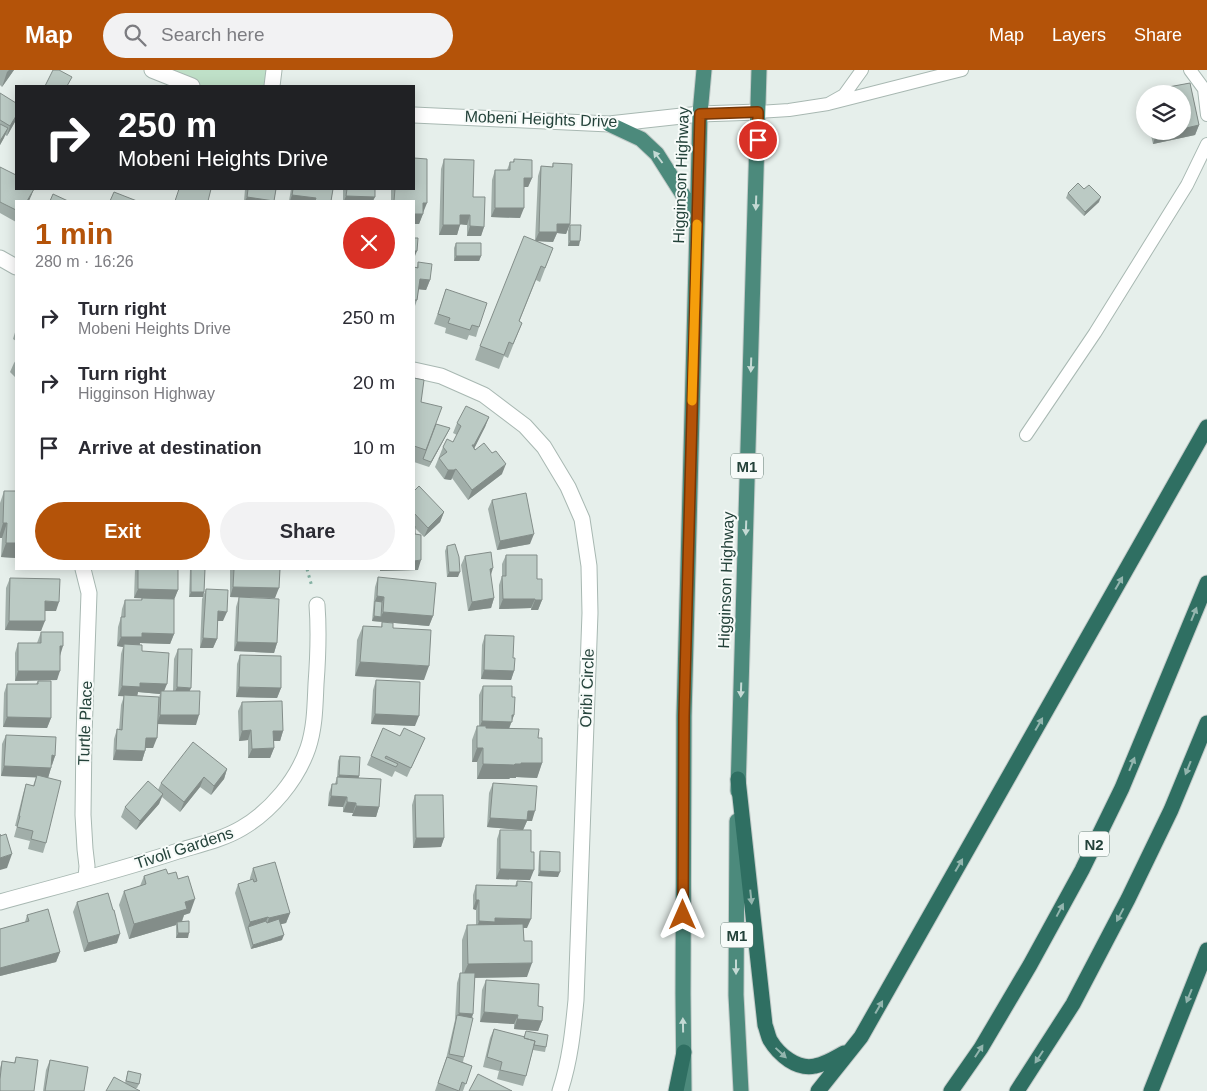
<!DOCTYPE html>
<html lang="en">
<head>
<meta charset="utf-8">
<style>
  :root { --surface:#fff; --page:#f2f2f3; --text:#2b2b33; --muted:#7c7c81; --accent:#b45309 }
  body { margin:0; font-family:Arial,sans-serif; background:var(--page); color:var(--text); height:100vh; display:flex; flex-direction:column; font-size:19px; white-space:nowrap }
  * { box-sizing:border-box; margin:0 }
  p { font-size:16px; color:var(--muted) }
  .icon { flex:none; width:28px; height:28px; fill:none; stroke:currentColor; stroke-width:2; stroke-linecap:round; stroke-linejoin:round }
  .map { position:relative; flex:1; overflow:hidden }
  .drawer { position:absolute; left:15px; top:130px; width:400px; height:370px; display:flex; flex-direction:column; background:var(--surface); border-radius:0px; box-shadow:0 2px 12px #0003 }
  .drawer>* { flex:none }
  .guide { position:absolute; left:15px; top:15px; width:400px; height:105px; border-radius:0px; box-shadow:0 2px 12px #0003; background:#202124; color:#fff; overflow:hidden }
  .tools { position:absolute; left:1136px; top:15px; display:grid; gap:10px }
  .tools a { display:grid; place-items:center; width:55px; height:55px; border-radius:50%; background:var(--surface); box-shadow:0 2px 12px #0003; font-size:25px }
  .pin { position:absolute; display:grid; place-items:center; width:42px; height:42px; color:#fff; margin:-21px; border:2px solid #fff; border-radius:50%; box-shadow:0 1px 5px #0007 }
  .me { position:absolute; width:55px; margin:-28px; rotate:0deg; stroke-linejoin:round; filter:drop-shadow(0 0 4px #0008) }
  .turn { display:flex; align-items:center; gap:18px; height:105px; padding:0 20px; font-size:22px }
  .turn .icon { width:65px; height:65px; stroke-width:2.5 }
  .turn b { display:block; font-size:35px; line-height:42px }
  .round { display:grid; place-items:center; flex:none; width:52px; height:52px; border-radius:26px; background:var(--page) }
  .overview { display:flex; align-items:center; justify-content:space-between; height:85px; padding:0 20px }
  h1 { font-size:30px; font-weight:700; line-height:38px; color:var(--accent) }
  .button { display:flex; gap:10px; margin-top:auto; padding:10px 20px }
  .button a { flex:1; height:58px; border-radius:30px; background:var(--accent); color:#fff; font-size:20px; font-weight:700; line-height:58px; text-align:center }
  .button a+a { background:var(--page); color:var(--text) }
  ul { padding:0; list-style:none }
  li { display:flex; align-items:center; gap:15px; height:65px; padding:0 20px }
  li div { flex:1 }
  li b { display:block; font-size:19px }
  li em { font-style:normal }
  header { display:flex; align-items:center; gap:30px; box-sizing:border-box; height:70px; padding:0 25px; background:var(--accent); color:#fff }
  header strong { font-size:24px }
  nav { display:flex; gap:28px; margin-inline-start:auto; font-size:18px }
  .search { width:350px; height:45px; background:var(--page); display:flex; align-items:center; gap:12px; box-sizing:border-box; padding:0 18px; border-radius:28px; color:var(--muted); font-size:19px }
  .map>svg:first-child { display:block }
  .green { fill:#bfe0c8 }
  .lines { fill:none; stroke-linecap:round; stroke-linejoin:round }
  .service-casing { stroke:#a8b8b2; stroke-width:14 }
  .minor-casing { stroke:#a8b8b2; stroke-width:17 }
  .trunk-casing { stroke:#c2cac8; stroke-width:17 }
  .motorway-casing { stroke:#c2cac8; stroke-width:17 }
  .path { stroke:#86b3a5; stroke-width:3; stroke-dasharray:2.5 4; stroke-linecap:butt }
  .service { stroke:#fff; stroke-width:12 }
  .minor { stroke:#fff; stroke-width:15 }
  .trunk { stroke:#4c8a7c; stroke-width:15 }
  .motorway { stroke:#2f6f62; stroke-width:15 }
  .wall { fill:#a1aea9; fill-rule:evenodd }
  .shaded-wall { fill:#838d89 }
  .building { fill:#bbcac4; stroke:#838d89 }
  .oneway { fill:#c4d9d4 }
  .oneway2 { fill:#93b5ae }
  .route-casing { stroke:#753606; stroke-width:12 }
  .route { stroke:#b45309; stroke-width:9 }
  .slow { stroke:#f59e0b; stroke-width:9 }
  .labels { text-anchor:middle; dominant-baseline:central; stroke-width:4; stroke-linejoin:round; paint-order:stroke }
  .shield { fill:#f7fbf9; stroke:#637a73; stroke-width:1 }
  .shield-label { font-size:15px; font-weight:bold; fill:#24423a }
  .street-label { font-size:16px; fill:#24423a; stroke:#f7fbf9 }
</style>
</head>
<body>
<header>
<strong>Map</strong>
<div class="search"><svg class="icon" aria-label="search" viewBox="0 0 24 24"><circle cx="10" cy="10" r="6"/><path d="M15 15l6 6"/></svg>Search here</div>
<nav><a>Map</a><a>Layers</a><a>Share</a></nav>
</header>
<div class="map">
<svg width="1207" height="1021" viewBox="0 0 1207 1021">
  <rect width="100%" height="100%" fill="#e6efeb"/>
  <!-- green -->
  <path class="green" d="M154,0H274L272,16H193Z"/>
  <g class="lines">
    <!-- service casing -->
    <g class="service-casing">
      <path id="service" d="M1190,0L1204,19L1207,45
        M828,34L962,0
        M758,42L789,40L828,34L844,25L862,0
        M1026,365L1095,263L1187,115L1207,74"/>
    </g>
    <!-- minor casing -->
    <g class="minor-casing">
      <path id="minor" d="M152,0L192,16
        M272,16L274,0
        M414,45L609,54L700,44L758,42
        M0,188L16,197
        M414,300L441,306L484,325L525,356L544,377L568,417L582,449L589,496L590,543L576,930C573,961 570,991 560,1021
        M83,499L89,523L84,666L83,745L85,779L87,796L86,808
        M0,832C58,816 117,801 175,782C197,775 222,770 242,758C271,741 297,710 308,678C315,657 315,635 316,614C318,587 319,561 317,535"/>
    </g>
    <!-- trunk casing -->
    <g class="trunk-casing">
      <path id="trunk" d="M609,54L641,69L657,84L683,125L695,154
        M738,721L759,0
        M737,751L736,925L741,1021
        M684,1021L683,924L684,646L700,44L704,0"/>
    </g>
    <!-- motorway casing -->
    <g class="motorway-casing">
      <path id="motorway" d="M738,709L765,955C767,960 768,966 770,970C779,985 797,1000 815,996C826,994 835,988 844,983
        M676,1021L684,982
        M818,1021L861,967L1207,357
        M951,1021L981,978L1030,895L1082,800L1122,718L1207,513
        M1017,1021L1073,934L1128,829L1171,740L1207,653
        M1151,1021L1207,880"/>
    </g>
    <!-- path -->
    <path class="path" d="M307,499L312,517"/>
    <!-- service -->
    <use href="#service" class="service"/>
    <!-- minor -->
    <use href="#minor" class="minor"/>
    <!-- trunk -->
    <use href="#trunk" class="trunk"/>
    <!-- motorway -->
    <use href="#motorway" class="motorway"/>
  </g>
  <!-- wall -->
  <path class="wall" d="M0,0H14L2,17L0,15Z
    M1190,13L1199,55L1195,65L1153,74L1150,61H1182V24H1147V21Z
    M0,23L16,50L7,66L5,65L0,75Z
    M444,89L473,127L484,157L481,166H467V155L460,154L457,165H439L441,99Z
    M514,89L532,108L528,117H524L520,148L491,147L492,110L495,100H507L510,92H513Z
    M553,93L570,154L566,164L557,163L553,172L537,171L553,178L540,212L536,210L519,252L522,253L508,288L504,286L499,299L475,290L480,276L535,171L538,106L541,96L552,97Z
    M0,97L32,125L16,131V152L0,143Z
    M242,119H276L274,131H244L245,119Z
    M291,119H333L331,131H289Z
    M343,119H375L373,131H343Z
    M391,119H414L423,143L419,154L414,131H391Z
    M1084,119L1099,132L1084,146L1066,128L1068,123Z
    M570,155L579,176H568V160Z
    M456,173L481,186L479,191H454V178Z
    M418,192L430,210L426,220L418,219L417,230L414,239V197H417Z
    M446,219L479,257L476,267L469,265L467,270L445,263L446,258L434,254Z
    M16,259V271L13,269Z
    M16,290V308L10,302L14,293Z
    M414,308L421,332L426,380L450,358L448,362L429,397L414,392Z
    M489,347L485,357L474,378L502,404L468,430L452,408L451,410L444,409L435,397L443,377L453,372L457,365L453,363L457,353Z
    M4,421H16V488L1,487L2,468H0V433Z
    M414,421L444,442L440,452L424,467L415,458L418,500L380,501V499H414Z
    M492,430L530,474L497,480L488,439Z
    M447,476L458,507H447L445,481Z
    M506,485L537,509L542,530L538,540H531V538L499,539V515L502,506V494Z
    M465,486L494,528L491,538L468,541L461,495Z
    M135,499H178V520L174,529V564L170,574L140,573V575L142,581L164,621H173L174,589L178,579L189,621L196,655L157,654L153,678H146L142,691L113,690L114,669L117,659L119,660L121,635L124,626H118L121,584L123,577L117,576L118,557L121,547L122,539L125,530H141L142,528H134ZM138,622L160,624L159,627L137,626Z
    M190,499H205L204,522L203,527H189Z
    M230,499H280L275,528L230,527Z
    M378,507L433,546L429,556L372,551L375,517Z
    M10,508L56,541H45L41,561L5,560L6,518Z
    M206,519L223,551H217V569L213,578H200L202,529Z
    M239,527L277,573L274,583L234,581L236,537Z
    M382,552L393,558L424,610L355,606L357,570L363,556L381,557Z
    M41,562L60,585L57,610L15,611V583L18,573H37Z
    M485,565L514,601L511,610L481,609L482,575Z
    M240,585L281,618L277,628L236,627L237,594Z
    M376,610L415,656L371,654L373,620Z
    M38,611L51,648L47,658L3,657L4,623L7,614H36Z
    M483,616L512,627L514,645L509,659L538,668L542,693L537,708L516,707V708H510L509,709H477V692H472V670L477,656H479V625Z
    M242,632L283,661L280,671H274V678L270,688H248V670L239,671L238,641Z
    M6,665L55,686L52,695H51V698L48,708L46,773L43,783L28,779L30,771L14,767L17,756H15L23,724L26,714L33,716L36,707L1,706L2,674Z
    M400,666L425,668L421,677L407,707L395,701L392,707L367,695L371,686Z
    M340,686L359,706V708L379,737L376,747L352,746L353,743L343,742V737L328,736L329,723L332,714H335L337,707L338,691Z
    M227,699L224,709L211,725L200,717L180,742L162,727L159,734L136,760L121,747L125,737L158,720L161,713Z
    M493,713L532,751H527L523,760L487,757L489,723Z
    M415,725L444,768L441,777L413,778L412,735Z
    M500,760L531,782L530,810L496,809L497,769Z
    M540,781L558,807L538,806L539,786Z
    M253,798L290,843L286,853L280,854L282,870L251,879L235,823L238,814L250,810V808Z
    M168,804L190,843L184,845L182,852L188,868H176V855L129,869L119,835L124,821L140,816L144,806Z
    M517,811L527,858H523L524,871L527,907L475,908L472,948L464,987L463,992L472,996L463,1021H435L446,989L455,950L457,913L460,903H462V870L467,855H476V840L473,839V825L476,815L515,816Z
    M77,832L117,873L84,882L73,842Z
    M27,845L60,882L56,892L0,906V859L25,852Z
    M486,910L538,936L542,951L538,961L514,959V954L480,952L482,920Z
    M494,959L524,967L526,961L546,977L545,982L533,980L526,1006L523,1016L497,1009L499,1001L483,997L490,968Z
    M16,987L34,1021H0V998L2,991L14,993Z
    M50,990L84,1021H43L46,1000Z
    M128,1001L139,1014L137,1018H134L125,1013Z"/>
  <!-- shaded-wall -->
  <path class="shaded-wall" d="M9,0H14L2,17L7,2Z
    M16,46V50L7,66L10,56Z
    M1199,55L1195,65L1153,74L1156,64L1171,61H1182V59Z
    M8,58L4,68L0,75V71Z
    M524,108H532L528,117H520Z
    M34,119L29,131H27Z
    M292,125L316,128L314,131H290Z
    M346,126L375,127L373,131H344Z
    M247,127L274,131H245Z
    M1101,127L1099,132L1084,146L1085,142Z
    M423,133H427L423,143Z
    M495,138H524L520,148L491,147Z
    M414,144H423L419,154H414Z
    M460,145H470L467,155L457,154Z
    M557,154H570L566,164L557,163L553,172L535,171L539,162Z
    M443,155H460L457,165H439Z
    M470,156L484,157L481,166H467Z
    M570,171H580L579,176H568Z
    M414,181H417L415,186H414Z
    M456,186H481L479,191H454Z
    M420,209L430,210L426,220L416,219Z
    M489,347L485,357L471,385L472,375Z
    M450,358L448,362L429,397L431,392Z
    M506,394L502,404L468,430L472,420Z
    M456,399L452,408L451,410L444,409L448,400Z
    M444,442L440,452L424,467L428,458Z
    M3,453H7L2,468H0V463Z
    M534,464L530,474L497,480L500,471Z
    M6,473H16V488L1,487Z
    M421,490L418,500L380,501V499H414V491Z
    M493,498L490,508V499Z
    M449,502H460L458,507H447Z
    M233,517L279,518L275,528L230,527Z
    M138,519L178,520L174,530L134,528Z
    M191,522H204L203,527H189Z
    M377,526L384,527L381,536L375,531Z
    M494,528L491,538L468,541L472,532Z
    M503,529H535L531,538L499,539Z
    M535,530H542L538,540H531Z
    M45,531L59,532L56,541H42Z
    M218,541L227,542L223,551H214Z
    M383,542L433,546L429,556L372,551L374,546L381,547Z
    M9,551H45L41,561L5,560Z
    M142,563L174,564L170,574L140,573L139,577L124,574L123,577L117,576L121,567Z
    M203,568L217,569L213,578H200Z
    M237,572L277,573L274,583L234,581Z
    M60,576H63L60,586Z
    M360,592L429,596L424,610L355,606Z
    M484,600L514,601L511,610L481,609Z
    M18,601H60L57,610L15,611Z
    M140,613L167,614L163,624L161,621L160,624L138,622L137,627L118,626L122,616Z
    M177,617L191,618L187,627H173Z
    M239,617L281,618L277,628L236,627Z
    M375,644L419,646L415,656L371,654Z
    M160,645H199L196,655L157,654Z
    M512,645H514L508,661H478L482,651Z
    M7,647L51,648L47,658L3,657Z
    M251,660L248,670L239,671L242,661Z
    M273,661H283L280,671H270Z
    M146,668H157L153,678H142Z
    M274,678L270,688H248L252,679Z
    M477,678H483L477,692H472Z
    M116,680L145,681L142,691L113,690Z
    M52,685L55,686L52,695H48Z
    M521,693H542L537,708L516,707V708H510L509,709H477L483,694H515Z
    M4,696L51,698L48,708L1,706Z
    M227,699L224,709L211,725L214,716Z
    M339,705L359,706L357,711L337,710Z
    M204,707L200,717L180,742L184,732Z
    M163,724L159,734L136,760L140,751Z
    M331,726L347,727L343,737L328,736Z
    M347,732L356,733L353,743L343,742Z
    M356,736L379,737L376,747L352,746Z
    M528,741H535L532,751H527L523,760L487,757L490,748Z
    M416,768H444L441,777L413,778Z
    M12,784L7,798L0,800V788Z
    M500,799L534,800L530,810L496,809Z
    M540,801L560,802L558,807L538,806Z
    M195,829L190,843L184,845L181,853L177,852L176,855L129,869L134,854L185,832Z
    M476,830H479L476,840L473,839Z
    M290,843L286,853L266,858L269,848Z
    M268,847L264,856L248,857L250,852Z
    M495,848L531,849L527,858H493L476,861L479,851Z
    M178,863H189L188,868H176Z
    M120,864L117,873L84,882L88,873Z
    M284,865L282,870L251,879L253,875Z
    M60,882L56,892L0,906V898Z
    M532,893L527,907L462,908L468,894Z
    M484,942L518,945L514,954L480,952Z
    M459,943L473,944L470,954L456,950Z
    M517,949L542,951L538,961L514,959Z"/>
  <!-- building -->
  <path class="building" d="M53,0H59L72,7L67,16H45Z
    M1190,13L1199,55L1182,59V24H1148L1147,21Z
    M0,23L16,33V46L10,56L0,50Z
    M0,54L8,58L0,71Z
    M1156,61H1171L1156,64Z
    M414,88L427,89V133H423V144H414V131H394L395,119H414Z
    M444,89L474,90L473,127H485L484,157L470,156V145H460V155H443Z
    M514,89L532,90V108H524V138H495V100H510V92H514Z
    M553,93L572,94L570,154H557V162H539L541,96L553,97Z
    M0,97L16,105V119H34L27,131H16V140L0,132Z
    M1078,113L1084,119L1089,115L1101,127L1085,142L1068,123Z
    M179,119H211L208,131H175Z
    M248,119H276L274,131L247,127Z
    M293,119H333L331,131H315L316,128L292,125Z
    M347,119H375V127L346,126Z
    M114,122L137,131H110Z
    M53,124L68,131H50Z
    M570,155H581L580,171H570Z
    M524,166L553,178L545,198L541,196L519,251L522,253L513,274L509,272L504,285L480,276Z
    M414,168H418L417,181H414Z
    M456,173H481V186H456Z
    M418,192L432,194L430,210L420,209L417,230H414V197L418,198Z
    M446,219L487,233L479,257L472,255L470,260L448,253L450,248L438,244Z
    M414,308L424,310L421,332L442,337L426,380L414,376Z
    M466,336L489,347L474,375H472L475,380L484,373L492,383L496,381L506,394L472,420L456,399L454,400H448L439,388L447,382L443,377L447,369L453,372L461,356L457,353Z
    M436,354L450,358L431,392L423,389Z
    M419,416L444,442L428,458L414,443V421Z
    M4,421H16V473H6L7,453H3Z
    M526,423L534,464L500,471L492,430Z
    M414,456H415V464L421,465V490L414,491Z
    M455,474L459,487L460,502H449L447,476Z
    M491,482L493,498L490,499L494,528L472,532L465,486Z
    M506,485H537V509H542V530H535V529H503L502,506H506Z
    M138,499H178V520L138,519Z
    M191,499H205L204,522H191Z
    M234,499H280L279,518L233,517Z
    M378,507L436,513L433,546L383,542L384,527L377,526Z
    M10,508L60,509L59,532L45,531V551H9Z
    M206,519L228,520L227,542L218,541L217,569L203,568Z
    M239,527L279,529L277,573L237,572Z
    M142,528L174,529V564L142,563V567H121V547H125V530H142Z
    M375,531L382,532L381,547L374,546Z
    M382,552L393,553V558L431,560L429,596L360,592L363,556L382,557Z
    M41,562H63V576H60V601H18V573H41Z
    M485,565L514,566L513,588H515L514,601L484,600Z
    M124,574L142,575V581L169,583L167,614L140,613V617L122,616Z
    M178,579H192L191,618L177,617Z
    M240,585L281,586V618L239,617Z
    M376,610L420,612L419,646L375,644Z
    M38,611H51V648L7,647V614H38Z
    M483,616H512V627H515L514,645H512V652L482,651Z
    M161,621H200L199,645H160Z
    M124,625L159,627L157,668H146L145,681L116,680L117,659L122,660Z
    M282,631L283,661H273L274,678L252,679L251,660L242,661V632Z
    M477,656H486V658L539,659L538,668H542V693H521V694H515L514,695L483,694V678H477Z
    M383,658L400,666L404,658L425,668L411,698L386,686L385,688L398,694L396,697L371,686Z
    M6,665L56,667L55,686L52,685L51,698L4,696Z
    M193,672L227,699L214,716L204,707L184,732L161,713Z
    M340,686L360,687L359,706L339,705Z
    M37,705L61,711L46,773L31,769L33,761L17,757L20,746H19L26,714L34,716Z
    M337,707L381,709L379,737L356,736V733L347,732V727L331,726L332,714H337Z
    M148,711L163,724L140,751L125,737Z
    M493,713L537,716L535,741H528L527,750L490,748Z
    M415,725H443L444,768H416Z
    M500,760H531V782H534V800L500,799Z
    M0,764V766L6,764L12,784L0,788Z
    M540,781L560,782V802L540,801Z
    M275,792L290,843L269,848L268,847L250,852L238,814L253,809L254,812L257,811L253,798Z
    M166,799L168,804L176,802L178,809L188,806L195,829L185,832L187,839L134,854L124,821L146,814L144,806Z
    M517,811L532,812L531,849L495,848V852L479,851V830H476V815L517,816Z
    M108,823L113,840H114L120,864L88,873L77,832Z
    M48,839L60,882L0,898V859L29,851L27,845Z
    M279,849L284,865L253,875L248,857L266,851L267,853Z
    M189,851V863H178L177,852Z
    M523,854L524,871H532V893L468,894L467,855Z
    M460,903H475L473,944L459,943Z
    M486,910L539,914L538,936L543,937L542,951L517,949L518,945L484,942Z
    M457,945L473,948L464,987L449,984Z
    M494,959L525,967L524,968L535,971L526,1006L500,1000L502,992L487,987Z
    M526,961L548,965L546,977L534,975L535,971L524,968Z
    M16,987L38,990L34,1021H0V1009L2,991L15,993Z
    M447,987L472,996L466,1014L462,1012L459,1021L438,1013Z
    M50,990L88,997L84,1021H45Z
    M128,1001L141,1004L139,1014L126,1011Z
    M478,1004L512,1021H469Z
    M114,1007L140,1021H106Z"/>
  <!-- one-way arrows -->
  <defs><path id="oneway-solid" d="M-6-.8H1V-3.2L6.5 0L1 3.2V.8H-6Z" transform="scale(1.25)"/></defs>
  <g class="oneway">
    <use href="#oneway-solid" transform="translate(658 87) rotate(-127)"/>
    <use href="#oneway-solid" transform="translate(756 133) rotate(92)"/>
    <use href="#oneway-solid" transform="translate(751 295) rotate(92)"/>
    <use href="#oneway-solid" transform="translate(746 458) rotate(92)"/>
    <use href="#oneway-solid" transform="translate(741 620) rotate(92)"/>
    <use href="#oneway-solid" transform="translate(736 897) rotate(90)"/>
    <use href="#oneway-solid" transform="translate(683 955) rotate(-91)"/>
  </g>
  <g class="oneway2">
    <use href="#oneway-solid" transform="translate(1119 513) rotate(-60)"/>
    <use href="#oneway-solid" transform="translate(1194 544) rotate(-68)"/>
    <use href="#oneway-solid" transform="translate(1039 654) rotate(-60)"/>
    <use href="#oneway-solid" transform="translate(1132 694) rotate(-68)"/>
    <use href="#oneway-solid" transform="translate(1188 698) rotate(112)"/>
    <use href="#oneway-solid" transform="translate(959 795) rotate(-60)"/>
    <use href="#oneway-solid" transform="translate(751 827) rotate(84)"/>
    <use href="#oneway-solid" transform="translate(1060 840) rotate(-62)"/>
    <use href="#oneway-solid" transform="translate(1120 845) rotate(118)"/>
    <use href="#oneway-solid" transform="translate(1189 926) rotate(112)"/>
    <use href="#oneway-solid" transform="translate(879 937) rotate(-60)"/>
    <use href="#oneway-solid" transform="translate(979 981) rotate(-57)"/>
    <use href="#oneway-solid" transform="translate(781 983) rotate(43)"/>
    <use href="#oneway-solid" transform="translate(1039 987) rotate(123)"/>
  </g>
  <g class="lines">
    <!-- route casing -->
    <g class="route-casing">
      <path id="route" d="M683,845L684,646L700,44L758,42V70"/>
    </g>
    <!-- route -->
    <use href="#route" class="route"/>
    <!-- slow -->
    <path class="slow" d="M692,331L697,154"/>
  </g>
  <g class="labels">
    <!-- shield labels -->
    <g class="shield">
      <rect x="731" y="383.5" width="32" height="25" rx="4"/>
      <rect x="1079" y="761.5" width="30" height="25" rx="4"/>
      <rect x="721" y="852.5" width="32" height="25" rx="4"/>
    </g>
    <g class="shield-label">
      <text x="747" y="396">M1</text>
      <text x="1094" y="774">N2</text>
      <text x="737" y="865">M1</text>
    </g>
    <!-- street labels -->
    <g class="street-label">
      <text transform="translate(541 49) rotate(2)">Mobeni Heights Drive</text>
      <text transform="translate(681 105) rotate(-88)">Higginson Highway</text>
      <text transform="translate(726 510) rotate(-88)">Higginson Highway</text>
      <text transform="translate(587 618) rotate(-88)">Oribi Circle</text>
      <text transform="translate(85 653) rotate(-88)">Turtle Place</text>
      <text transform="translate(184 778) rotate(-18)">Tivoli Gardens</text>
    </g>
  </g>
</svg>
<div class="tools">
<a><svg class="icon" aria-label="layers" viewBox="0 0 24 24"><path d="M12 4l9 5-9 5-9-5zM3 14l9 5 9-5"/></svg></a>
</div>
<div class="pin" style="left:758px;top:70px;background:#d93025"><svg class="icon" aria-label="arrive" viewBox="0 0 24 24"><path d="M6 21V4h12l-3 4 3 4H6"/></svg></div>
<svg class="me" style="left:683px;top:845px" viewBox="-20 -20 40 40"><path d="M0-17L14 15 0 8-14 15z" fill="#b45309" stroke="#fff" stroke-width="4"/></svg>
<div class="guide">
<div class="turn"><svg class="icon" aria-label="right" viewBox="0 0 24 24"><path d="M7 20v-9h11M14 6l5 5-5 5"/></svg><div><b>250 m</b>Mobeni Heights Drive</div></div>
</div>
<section class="drawer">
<div class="overview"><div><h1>1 min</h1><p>280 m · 16:26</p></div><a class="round" style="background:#d93025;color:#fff"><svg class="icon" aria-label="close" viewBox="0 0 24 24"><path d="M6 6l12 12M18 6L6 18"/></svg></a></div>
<ul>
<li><svg class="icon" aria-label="right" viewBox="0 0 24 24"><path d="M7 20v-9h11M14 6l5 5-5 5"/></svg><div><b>Turn right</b><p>Mobeni Heights Drive</p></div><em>250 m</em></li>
<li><svg class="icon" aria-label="right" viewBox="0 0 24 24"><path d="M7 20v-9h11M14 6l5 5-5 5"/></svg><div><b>Turn right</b><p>Higginson Highway</p></div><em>20 m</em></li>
<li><svg class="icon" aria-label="arrive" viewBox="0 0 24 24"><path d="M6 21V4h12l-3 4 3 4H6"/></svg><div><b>Arrive at destination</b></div><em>10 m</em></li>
</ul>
<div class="button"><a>Exit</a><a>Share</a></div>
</section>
</div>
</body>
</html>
